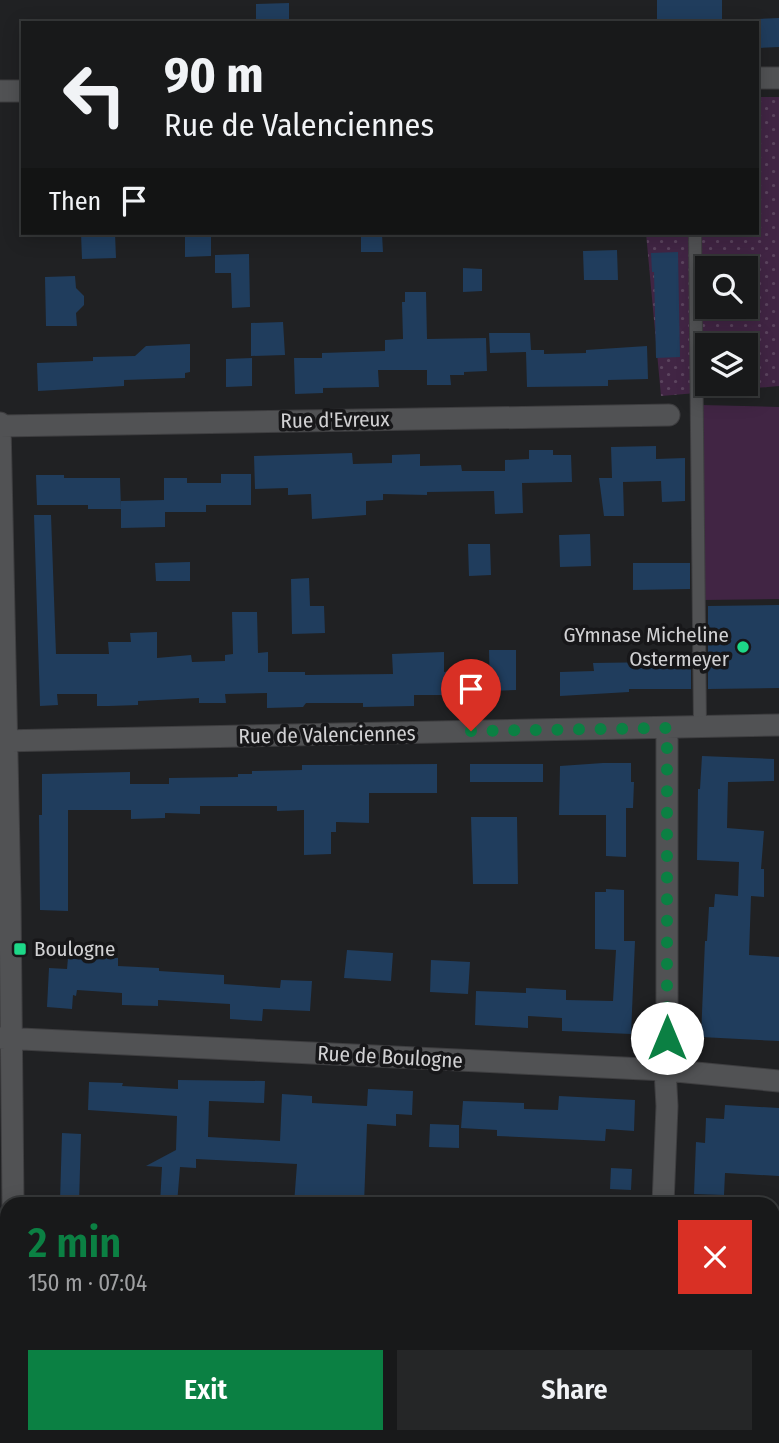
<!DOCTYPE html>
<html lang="en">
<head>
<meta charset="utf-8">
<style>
  :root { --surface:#18191a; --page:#252627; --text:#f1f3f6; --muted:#9fa0a2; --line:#363839; --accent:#0b8043 }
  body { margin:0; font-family:"Fira Sans Condensed",sans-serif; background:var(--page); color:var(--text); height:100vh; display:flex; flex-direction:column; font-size:26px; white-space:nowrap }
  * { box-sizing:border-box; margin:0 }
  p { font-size:23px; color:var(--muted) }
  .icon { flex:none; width:38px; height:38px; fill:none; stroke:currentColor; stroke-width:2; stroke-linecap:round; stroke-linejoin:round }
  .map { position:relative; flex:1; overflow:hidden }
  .drawer { position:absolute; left:0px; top:1197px; width:780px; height:247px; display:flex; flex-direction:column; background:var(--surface); border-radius:21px 21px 0 0; box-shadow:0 4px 18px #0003,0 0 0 2px var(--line) }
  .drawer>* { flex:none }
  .top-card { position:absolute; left:21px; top:21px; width:738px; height:214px; border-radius:0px; box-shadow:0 4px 18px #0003,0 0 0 2px var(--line); background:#18191a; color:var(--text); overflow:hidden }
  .fabs { position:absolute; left:695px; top:256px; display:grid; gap:14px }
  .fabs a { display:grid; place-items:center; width:63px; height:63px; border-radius:0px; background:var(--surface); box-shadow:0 4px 18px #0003,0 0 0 2px var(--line); font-size:35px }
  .pin { position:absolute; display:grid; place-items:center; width:60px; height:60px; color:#fff; margin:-72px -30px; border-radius:50% 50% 50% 0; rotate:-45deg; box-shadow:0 0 7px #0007 }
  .pin .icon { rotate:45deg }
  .me { position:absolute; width:77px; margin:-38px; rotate:0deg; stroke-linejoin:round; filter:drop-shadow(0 0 5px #0008) }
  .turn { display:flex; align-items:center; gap:24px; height:147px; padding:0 28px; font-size:32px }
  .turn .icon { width:91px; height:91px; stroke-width:2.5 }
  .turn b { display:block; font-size:49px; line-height:60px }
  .then { display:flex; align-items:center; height:66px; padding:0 28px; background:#0003; gap:14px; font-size:26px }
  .round { display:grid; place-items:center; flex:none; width:74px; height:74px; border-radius:0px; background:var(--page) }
  .overview { display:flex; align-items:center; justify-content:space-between; height:119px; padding:0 28px }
  h1 { font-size:42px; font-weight:600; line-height:52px; color:var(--accent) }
  .cta { display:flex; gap:14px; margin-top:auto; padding:14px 28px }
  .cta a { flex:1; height:80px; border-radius:0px; background:var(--accent); color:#fff; font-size:28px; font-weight:600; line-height:80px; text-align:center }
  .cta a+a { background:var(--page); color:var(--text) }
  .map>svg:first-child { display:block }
  .grass { fill:#412544 }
  .park { fill:url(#park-dots); fill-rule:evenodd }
  .building { fill:#203d5d }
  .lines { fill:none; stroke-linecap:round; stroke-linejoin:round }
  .lane-casing { stroke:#3e3e40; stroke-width:14 }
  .street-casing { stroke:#3e3e40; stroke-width:23 }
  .secondary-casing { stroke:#3e3e40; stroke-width:23 }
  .path { stroke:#646567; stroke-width:4.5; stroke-dasharray:5 5; stroke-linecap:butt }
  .lane { stroke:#515254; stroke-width:12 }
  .street { stroke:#515254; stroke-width:21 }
  .secondary { stroke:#515254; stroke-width:21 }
  .route { stroke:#0b8043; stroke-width:12; stroke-dasharray:0 21.6 }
  .poi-dot { fill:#1dd888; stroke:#171719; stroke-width:2.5 }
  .labels { text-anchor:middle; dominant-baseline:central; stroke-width:7; stroke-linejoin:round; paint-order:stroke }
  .street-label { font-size:21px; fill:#d1d1d3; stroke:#171719 }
  .poi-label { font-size:21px; fill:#d1d1d3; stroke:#171719; text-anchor:end }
</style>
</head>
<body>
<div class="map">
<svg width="779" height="1443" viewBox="0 0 779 1443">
  <defs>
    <pattern id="park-dots" width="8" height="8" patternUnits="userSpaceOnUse" patternTransform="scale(1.75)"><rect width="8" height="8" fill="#412544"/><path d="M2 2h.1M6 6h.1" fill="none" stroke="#5b445e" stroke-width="1.8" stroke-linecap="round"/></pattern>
  </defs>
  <rect width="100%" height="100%" fill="#202123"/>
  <!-- grass -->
  <path class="grass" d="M702,405L779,407V599L703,600Z"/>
  <!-- park -->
  <path class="park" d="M758,97H779V386L661,396L646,233H758ZM707,268H746V306H707ZM707,345H746V383H707Z"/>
  <!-- building -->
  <path class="building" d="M657,0H722V22L657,23Z
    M289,3V23H256V4Z
    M779,18V47L758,48V19Z
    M81,233H115L116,258L82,259Z
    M185,233H211V256L185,257Z
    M361,234H382L383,252H361Z
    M617,250L618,280H584L583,251Z
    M678,252L680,357L656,358L654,272H652L651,253Z
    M249,254L250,307L232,308L231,273H215V255Z
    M463,268L482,269V291L463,292Z
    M75,276L76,288L84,296V305L76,313L77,326H46L45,277Z
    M405,292H426L427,339L486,338L487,371L464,372V375H450L451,385H427V370H378L379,387L323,388V393L295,394L294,358H322V353L385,351V340L403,339L402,302H405Z
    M283,322L285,355L251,356V323Z
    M489,333H530L531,350H544V354L586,353V350L647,346L648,379L608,380V386L527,387L526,352L490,353Z
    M190,344V372L185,373V378L124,380V386L38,391L37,363L93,361V357L135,356L146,346Z
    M252,358V386L226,387V359Z
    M656,446V459L685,458V501L662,502L661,481L623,482L624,516H604L599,478H612L611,447Z
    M529,450H553V455H571L572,482L522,483L523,513L495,514L494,491L427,492V495L383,494V500L366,501V515L312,519L311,494L288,495V488L255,489L254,456L352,453L353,464L392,463V455L420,454V466L461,465L462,471H505V460L529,459Z
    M221,474H251V505H206V512H165V527L121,528V501L164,500V478H187V483H221Z
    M36,475H64V478H120L121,509H88V505H37Z
    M34,515H51L56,654H109L108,642H131L130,633L157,632V658L191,655L192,662L225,661V655L233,654L232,612H257L258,653L268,652V672H305V675L393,674L392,654L444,652V672L453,671V695H414V706L363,707V703H306L303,707L267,708V693L225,694L226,703H199V698L138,701V705L109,706H97V694H57L58,705L40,706Z
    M590,534L591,566L560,567L559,535Z
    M468,544H490L491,575L469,576Z
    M190,562V581H156L155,563Z
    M633,563H690V589L633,590Z
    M309,578L310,606H324L325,633L292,634L291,579Z
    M779,605V688L708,689V606Z
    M489,650H516V690L490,691Z
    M661,657H691V689H629V692L560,696V672L594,671L593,663L661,662Z
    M702,756L774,759V781L728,782L727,828L764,831L761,869H764V897L751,896L749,955L779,957V1041L701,1037L705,941H707L709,907H714L715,894L738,896L739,862L697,860L698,789H700Z
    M603,763H631V782H634L633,808H626V857L606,856V815H559L560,766Z
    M437,764V793H369V823L336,822V832H331V854L304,855V810L277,811V806H200V814L165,813V818L131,819V810H68V911L40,910L39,815H42V774L130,772V784H169V778L238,777V774H252V771L302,770V765Z
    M470,764H543V782H470Z
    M471,817H517L518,884H473Z
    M606,889L624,890V941H635L631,1034L562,1031V1018L528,1016V1028L475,1025L476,991L526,993V988L566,990V1000L613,1001L616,950L595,949V892H606Z
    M347,950L393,953L391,981L344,978Z
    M88,957L118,958V966L159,968V971L224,975V984L280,988L281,980L312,981L310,1011L263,1009L262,1021L230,1019V1004L158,1000V1006L122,1005V993L77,990L76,996L73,995L72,1009L47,1007L49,968L67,969L68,958L87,960Z
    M431,960L470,962L468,994L430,992Z
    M178,1080L265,1081L264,1103L209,1101L208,1137L280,1141L282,1094L312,1096V1103L367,1106L368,1089L413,1091L412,1115L396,1114V1126L367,1124L364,1204H294L297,1164L196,1159V1168L180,1167L177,1204H160L162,1167L146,1166L176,1150L177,1116L88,1110L89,1082L123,1083L122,1086L178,1089Z
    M559,1096L635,1100L634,1131L606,1129L605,1141L497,1136V1130L461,1128L463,1101L524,1103V1109L558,1110Z
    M725,1105L779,1108V1176L725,1173L724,1195L694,1194L696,1142L705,1143L706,1118L724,1119Z
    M430,1124L459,1125V1148L429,1147Z
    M62,1133L81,1134L79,1203L60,1202Z
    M611,1168L632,1169L631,1190L610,1189Z"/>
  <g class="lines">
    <!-- lane casing -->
    <g class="lane-casing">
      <path id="lane" d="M695,233L700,727"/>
    </g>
    <!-- street casing -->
    <g class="street-casing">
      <path id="street" d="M758,78H779
        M0,91H23
        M0,423L10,900L13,1204
        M0,426L669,415
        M0,741L779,725
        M0,1038L665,1070L779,1081
        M663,1204L667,1106L665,1070L667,1038V728"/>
    </g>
    <!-- secondary casing -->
    <g class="secondary-casing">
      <path id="secondary" d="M0,1273H7
        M774,1309H779"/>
    </g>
    <!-- path -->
    <path class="path" d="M0,1310H7
      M774,1346L779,1347"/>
    <!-- lane -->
    <use href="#lane" class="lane"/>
    <!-- street -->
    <use href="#street" class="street"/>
    <!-- secondary -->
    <use href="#secondary" class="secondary"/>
  </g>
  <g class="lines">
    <!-- route -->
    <path class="route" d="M471,731L667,728V1038"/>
  </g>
  <!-- markers -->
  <g class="poi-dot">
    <circle cx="743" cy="647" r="7"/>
    <rect x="13" y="942" width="14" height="14" rx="3.5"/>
  </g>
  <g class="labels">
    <!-- street labels -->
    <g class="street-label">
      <text transform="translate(335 420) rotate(-1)">Rue d'Evreux</text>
      <text transform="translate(327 735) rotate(-1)">Rue de Valenciennes</text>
      <text transform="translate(390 1057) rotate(3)">Rue de Boulogne</text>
    </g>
    <!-- poi labels -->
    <g class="poi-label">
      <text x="729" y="635">GYmnase Micheline<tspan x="729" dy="24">Ostermeyer</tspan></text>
      <text x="34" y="949" text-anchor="start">Boulogne</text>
    </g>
  </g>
</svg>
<div class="fabs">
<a><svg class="icon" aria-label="search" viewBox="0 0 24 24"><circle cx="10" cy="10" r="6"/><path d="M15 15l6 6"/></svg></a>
<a><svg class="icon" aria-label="layers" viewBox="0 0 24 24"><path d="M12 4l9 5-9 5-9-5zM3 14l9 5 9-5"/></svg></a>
</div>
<div class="pin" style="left:471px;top:731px;background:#d93025"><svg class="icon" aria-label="arrive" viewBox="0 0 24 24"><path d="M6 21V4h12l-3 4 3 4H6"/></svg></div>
<svg class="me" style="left:667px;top:1038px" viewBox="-20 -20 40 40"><circle r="19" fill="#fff"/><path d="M0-13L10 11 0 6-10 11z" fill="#0b8043"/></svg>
<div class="top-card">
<div class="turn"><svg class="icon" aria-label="left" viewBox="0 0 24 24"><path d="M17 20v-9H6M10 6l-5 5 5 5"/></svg><div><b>90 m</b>Rue de Valenciennes</div></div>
<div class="then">Then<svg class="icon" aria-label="arrive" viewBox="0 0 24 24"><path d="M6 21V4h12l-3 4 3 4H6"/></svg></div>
</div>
<section class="drawer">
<div class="overview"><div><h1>2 min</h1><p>150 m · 07:04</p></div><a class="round" style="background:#d93025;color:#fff"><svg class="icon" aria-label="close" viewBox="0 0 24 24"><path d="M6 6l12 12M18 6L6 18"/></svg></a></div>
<div class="cta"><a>Exit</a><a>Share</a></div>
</section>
</div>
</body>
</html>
